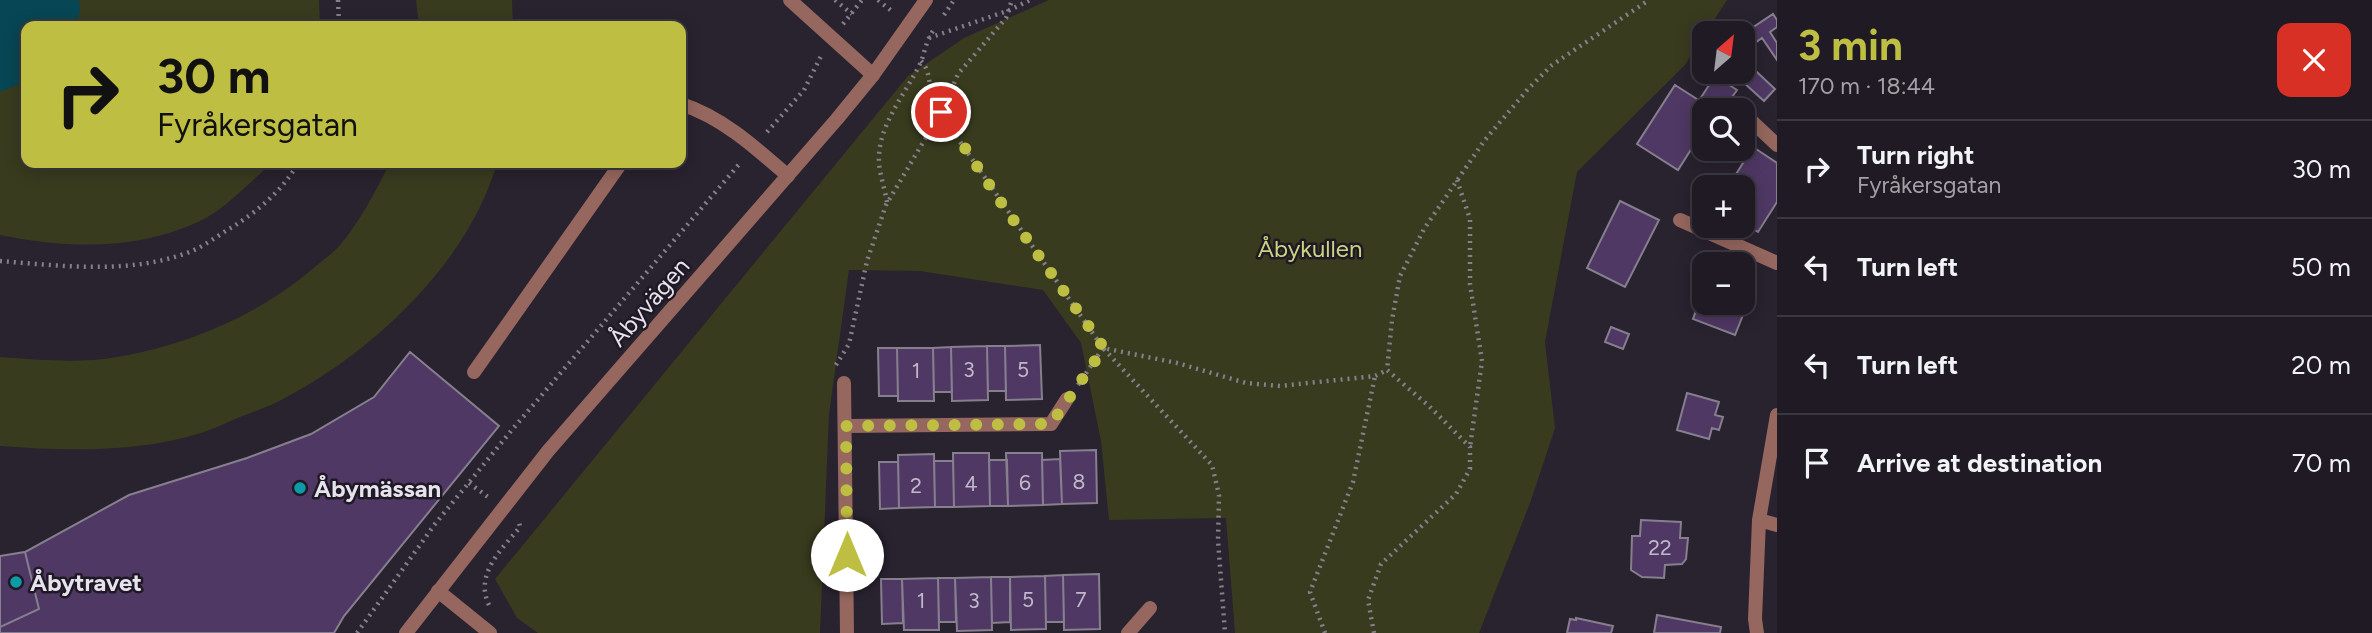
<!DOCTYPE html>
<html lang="en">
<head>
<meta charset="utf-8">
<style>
  :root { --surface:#1f1a23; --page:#27232b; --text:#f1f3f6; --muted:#a1a1a6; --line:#3c3841; --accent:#bebe42 }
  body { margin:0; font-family:Figtree,sans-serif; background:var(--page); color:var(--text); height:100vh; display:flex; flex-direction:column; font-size:26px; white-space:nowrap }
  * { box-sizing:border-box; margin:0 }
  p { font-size:23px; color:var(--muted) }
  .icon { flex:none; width:38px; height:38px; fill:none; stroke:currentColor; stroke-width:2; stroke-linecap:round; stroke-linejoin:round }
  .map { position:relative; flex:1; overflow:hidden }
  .panel { display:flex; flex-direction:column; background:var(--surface); width:595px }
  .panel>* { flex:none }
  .hud { position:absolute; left:21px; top:21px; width:665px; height:147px; border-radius:14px; box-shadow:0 4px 18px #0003,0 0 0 2px var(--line); background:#bebe42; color:#111; overflow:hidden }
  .needle { width:46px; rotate:28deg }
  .tools { position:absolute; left:1692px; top:21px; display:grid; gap:14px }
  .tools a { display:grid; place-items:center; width:63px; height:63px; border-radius:14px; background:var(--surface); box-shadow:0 4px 18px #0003,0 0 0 2px var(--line); font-size:35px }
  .pin { position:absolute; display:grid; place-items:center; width:60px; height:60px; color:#fff; margin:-30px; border:4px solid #fff; border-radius:50%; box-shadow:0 2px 7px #0007 }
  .me { position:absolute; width:77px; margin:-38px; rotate:0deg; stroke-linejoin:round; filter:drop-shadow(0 0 5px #0008) }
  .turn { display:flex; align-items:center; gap:24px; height:147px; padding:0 21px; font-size:32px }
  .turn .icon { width:91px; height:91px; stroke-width:2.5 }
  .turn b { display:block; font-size:49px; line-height:60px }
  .round { display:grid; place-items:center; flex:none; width:74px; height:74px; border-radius:14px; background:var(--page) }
  .overview { display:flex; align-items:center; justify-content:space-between; height:119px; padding:0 21px }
  h1 { font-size:42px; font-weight:700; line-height:52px; color:var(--accent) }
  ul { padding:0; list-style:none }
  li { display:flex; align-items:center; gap:21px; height:98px; padding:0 21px; border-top:2px solid var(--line) }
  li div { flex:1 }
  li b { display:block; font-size:26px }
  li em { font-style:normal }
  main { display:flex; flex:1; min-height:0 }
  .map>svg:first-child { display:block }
  .green { fill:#383b1e }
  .water { fill:#074654 }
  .building { fill:#4f3864; stroke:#867f8e; stroke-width:2 }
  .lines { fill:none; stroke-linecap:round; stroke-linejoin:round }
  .path { stroke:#85808b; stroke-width:4.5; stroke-dasharray:2 5; stroke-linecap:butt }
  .service { stroke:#95675e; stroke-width:14 }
  .minor { stroke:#95675e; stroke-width:14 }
  .tertiary { stroke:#95675e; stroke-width:14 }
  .route { stroke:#bebe42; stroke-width:12; stroke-dasharray:0 21.6 }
  .culture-dot { fill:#0f9aa8; stroke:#1f1925; stroke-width:2.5 }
  .labels { text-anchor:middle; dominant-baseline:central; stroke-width:5; stroke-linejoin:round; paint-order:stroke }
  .number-label { font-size:21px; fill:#c1b8ca }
  .park-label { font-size:24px; fill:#cad380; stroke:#1f1925 }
  .street-label { font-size:24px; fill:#e7e3ec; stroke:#1f1925 }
  .poi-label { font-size:24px; font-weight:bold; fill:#e7e3ec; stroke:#1f1925; text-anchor:start }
</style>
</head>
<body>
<main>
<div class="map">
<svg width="1777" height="633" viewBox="0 0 1777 633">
  <rect width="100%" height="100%" fill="#29222f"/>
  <!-- green -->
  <path class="green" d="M0,0H319L320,26H26V163H272C251,181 230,204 206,218C142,251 68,249 0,235Z
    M416,0H512L513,26H419Z
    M1049,0H1727L1685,65L1577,172L1545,342L1555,428L1530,503L1479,633H1235L1226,518L1109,520L1101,441L1081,343L1043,290L920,271L849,270L829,414L820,633H538L517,618L495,579L908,76L964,38Z
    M390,163H497C469,262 374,351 285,398C271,406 255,411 240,417C228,422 214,429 201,433C137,453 66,451 0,446V357C41,360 83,364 123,356C193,343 262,313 316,266C323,260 333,253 340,245C360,222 376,190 390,163Z"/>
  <!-- water -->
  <path class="water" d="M0,0H79L80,10L76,26H26V81L0,92Z"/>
  <!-- building -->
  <path class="building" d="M1773,14L1777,20V27L1770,32L1777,43V60L1762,38L1749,47L1743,38V34Z
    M1743,59L1775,89L1764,101L1732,72H1743Z
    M1715,76L1737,90L1723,110H1718L1700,99Z
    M1675,85L1714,110H1704V129L1678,170L1637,144Z
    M1753,147L1777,163V202L1758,232L1743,223V187H1728Z
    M1620,201L1659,220L1625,287L1587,268Z
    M1743,286L1753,290L1735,335L1693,319L1704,288V303H1743Z
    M1611,327L1629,334L1623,349L1605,342Z
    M1040,345L1042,399L1006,400L1005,346Z
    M987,346L988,400L952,401L951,347Z
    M987,346H1005L1006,391H988Z
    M951,347L952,392H934L933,348Z
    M878,348H897L898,396H879Z
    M897,348H933L934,401H898Z
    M410,352L499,426L344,616L334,633H0V627L39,609L25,552L129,495L247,458L311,434L374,397Z
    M1687,393L1719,402L1715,415L1723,417L1719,430L1712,428L1709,439L1677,430Z
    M1096,450L1097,503L1062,504L1060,451Z
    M953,453H989L990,506L954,507Z
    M1006,453H1042L1043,505L1008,506Z
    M934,454L935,507L899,508L898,455Z
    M1060,459L1062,504L1043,505L1042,460Z
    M989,460H1007L1008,506H990Z
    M934,461H953L954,507H935Z
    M879,462H898L899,508L880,509Z
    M1641,520L1681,522L1680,538H1688L1686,559L1682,564L1665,565L1664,578L1642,577L1631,570L1632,536H1640Z
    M25,552L39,609L0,627V556Z
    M1099,574L1100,629L1064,630L1063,575Z
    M1063,575L1064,622H1046L1045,576Z
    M1045,576L1046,629L1011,630L1010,577Z
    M991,577H1010V622L992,623Z
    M991,577L992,630L957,631L955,578Z
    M938,578L939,630H904L902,579Z
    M938,578H955L956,622H939Z
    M881,579H902L903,623L882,624Z
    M1657,615L1721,627L1720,633H1654Z
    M1576,618L1613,626L1611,633H1567L1570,619L1576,620Z"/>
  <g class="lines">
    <!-- path -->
    <path class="path" d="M338,0L339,26
      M835,0L852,14
      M878,0L894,13
      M944,15L954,0
      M843,24L862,0
      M929,38L1010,10L1030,0
      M921,61C930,70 928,81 932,92C937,107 945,120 954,133L1103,348L1212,465L1219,495L1218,540L1225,633
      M767,132L804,90L822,54
      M1457,180L1470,219V284L1482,361L1470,447
      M887,202C885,189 880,176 879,163C877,125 906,94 921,62C925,51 926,41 933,31
      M0,261C63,266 132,275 192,251C206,245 220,234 234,226C259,210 283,190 298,163
      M836,365L849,344L867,261L886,205L944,107L958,74L1006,18L1012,0
      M1078,385L1103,348L1177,363L1246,383L1280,386L1375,376L1387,370
      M469,483L488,497
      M489,605C474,574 502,549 520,527L519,522
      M357,633L435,524L511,431L741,162
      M1325,633L1310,592L1353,482L1375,376
      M1374,633L1368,600L1381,564L1456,494L1470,469V447L1429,406L1387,370L1392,320L1400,276L1424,229L1484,141L1528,89L1552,65L1649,0"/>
    <!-- service -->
    <path class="service" d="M681,104C722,117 756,148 788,176
      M1743,113L1777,145
      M1680,220L1777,263
      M474,372L621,163"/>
    <!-- minor -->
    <path class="minor" d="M790,0L873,75
      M844,383L847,633
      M846,426L1051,424L1067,399
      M1759,520L1777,525
      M438,591L490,633
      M1128,633L1150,608
      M1757,633L1755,619L1759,520L1777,415"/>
    <!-- tertiary -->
    <path class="tertiary" d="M406,633L548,451L837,119L873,75L926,0"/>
  </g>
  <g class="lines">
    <!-- route -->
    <path class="route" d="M847,555L846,426L1051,424L1104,348L1000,201L941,112"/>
  </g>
  <!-- markers -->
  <g class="culture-dot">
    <circle cx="300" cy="488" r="7"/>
    <circle cx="16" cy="582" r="7"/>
  </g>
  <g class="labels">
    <!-- number labels -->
    <g class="number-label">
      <text x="969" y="369">3</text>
      <text x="1023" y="369">5</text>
      <text x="916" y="370">1</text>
      <text x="1079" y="481">8</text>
      <text x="1025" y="482">6</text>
      <text x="971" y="483">4</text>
      <text x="916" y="485">2</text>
      <text x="1660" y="547">22</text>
      <text x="1028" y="599">5</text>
      <text x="1081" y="599">7</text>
      <text x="921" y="600">1</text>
      <text x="974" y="600">3</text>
    </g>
    <!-- park labels -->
    <g class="park-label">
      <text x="1310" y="248">Åbykullen</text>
    </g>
    <!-- street labels -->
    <g class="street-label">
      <text transform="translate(649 302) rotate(-49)">Åbyvägen</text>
    </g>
    <!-- poi labels -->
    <g class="poi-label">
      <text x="314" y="488">Åbymässan</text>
      <text x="30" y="582">Åbytravet</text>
    </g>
  </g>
</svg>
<div class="tools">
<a><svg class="needle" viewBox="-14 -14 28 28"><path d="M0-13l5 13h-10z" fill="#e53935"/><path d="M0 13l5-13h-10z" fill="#a1a1a6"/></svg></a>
<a><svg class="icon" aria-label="search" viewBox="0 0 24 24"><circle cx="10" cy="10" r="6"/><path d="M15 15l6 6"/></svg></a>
<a>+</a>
<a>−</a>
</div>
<div class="pin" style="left:941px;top:112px;background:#d93025"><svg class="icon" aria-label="arrive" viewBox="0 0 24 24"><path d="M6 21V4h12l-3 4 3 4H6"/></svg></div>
<svg class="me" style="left:847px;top:555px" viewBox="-20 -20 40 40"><circle r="19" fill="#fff"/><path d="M0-13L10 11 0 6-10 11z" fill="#bebe42"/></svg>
<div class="hud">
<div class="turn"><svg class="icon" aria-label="right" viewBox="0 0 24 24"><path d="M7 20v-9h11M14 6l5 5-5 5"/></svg><div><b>30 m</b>Fyråkersgatan</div></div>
</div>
</div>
<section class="panel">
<div class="overview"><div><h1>3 min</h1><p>170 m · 18:44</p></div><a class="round" style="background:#d93025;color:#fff"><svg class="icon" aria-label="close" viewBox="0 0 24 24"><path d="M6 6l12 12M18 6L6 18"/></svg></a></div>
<ul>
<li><svg class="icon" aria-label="right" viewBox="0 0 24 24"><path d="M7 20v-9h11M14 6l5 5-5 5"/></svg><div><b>Turn right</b><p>Fyråkersgatan</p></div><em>30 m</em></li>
<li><svg class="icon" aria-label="left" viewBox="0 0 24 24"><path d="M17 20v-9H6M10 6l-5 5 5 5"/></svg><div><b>Turn left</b></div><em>50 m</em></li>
<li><svg class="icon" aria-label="left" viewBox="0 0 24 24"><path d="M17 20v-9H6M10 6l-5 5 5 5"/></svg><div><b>Turn left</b></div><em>20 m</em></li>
<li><svg class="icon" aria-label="arrive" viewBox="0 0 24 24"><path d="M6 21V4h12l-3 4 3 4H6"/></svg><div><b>Arrive at destination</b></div><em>70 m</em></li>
</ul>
</section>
</main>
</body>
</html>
